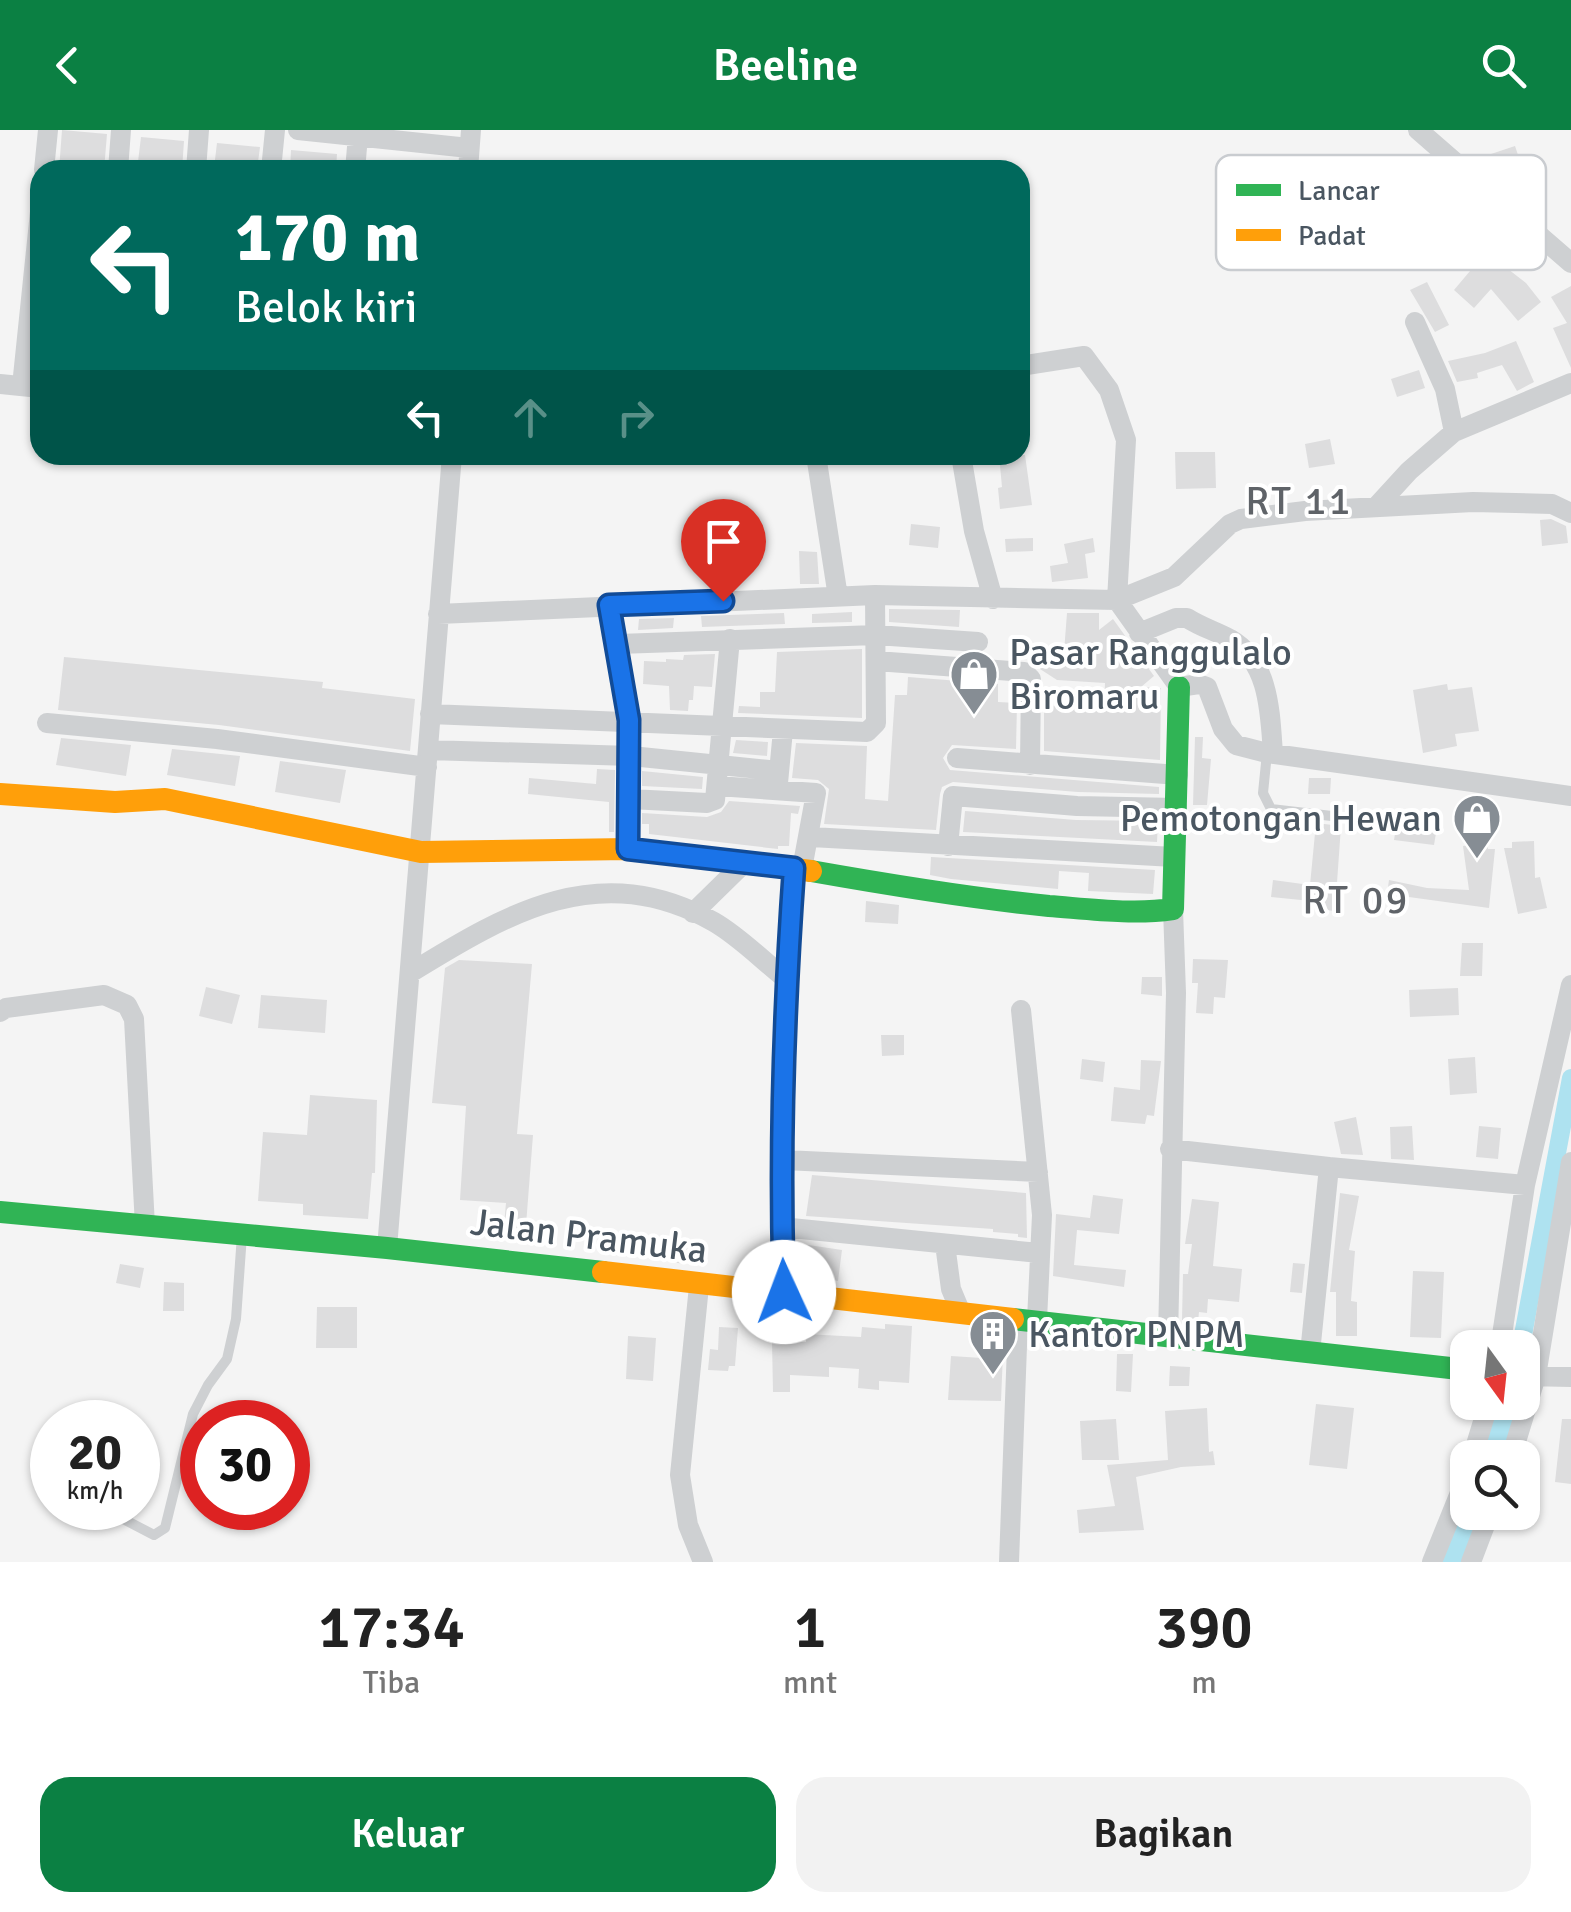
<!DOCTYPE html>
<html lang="id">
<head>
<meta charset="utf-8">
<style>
  :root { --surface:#fff; --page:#f2f2f2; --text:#222; --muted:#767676; --accent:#0b8043 }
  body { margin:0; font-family:Signika,sans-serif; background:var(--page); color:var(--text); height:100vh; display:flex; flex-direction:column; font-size:38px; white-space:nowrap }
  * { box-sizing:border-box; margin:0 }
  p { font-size:32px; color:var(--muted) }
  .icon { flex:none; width:55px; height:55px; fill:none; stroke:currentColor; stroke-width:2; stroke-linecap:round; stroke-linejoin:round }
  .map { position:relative; height:1432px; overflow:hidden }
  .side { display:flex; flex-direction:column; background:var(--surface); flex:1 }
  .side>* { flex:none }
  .guide { position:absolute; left:30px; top:30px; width:1000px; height:305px; border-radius:30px; box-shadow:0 2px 8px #0004; background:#00695c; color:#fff; overflow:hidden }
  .needle { width:65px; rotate:165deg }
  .controls { position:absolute; left:1450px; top:1200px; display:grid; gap:20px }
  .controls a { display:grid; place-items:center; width:90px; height:90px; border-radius:20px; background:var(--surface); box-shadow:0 2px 8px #0004; font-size:50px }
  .speed { position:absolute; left:30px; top:1270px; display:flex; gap:20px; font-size:50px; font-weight:700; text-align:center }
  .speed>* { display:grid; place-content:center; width:130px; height:130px; border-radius:50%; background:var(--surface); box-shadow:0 2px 8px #0004; line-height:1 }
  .speed small { font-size:25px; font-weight:400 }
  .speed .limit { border:15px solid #d22; background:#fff; color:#111 }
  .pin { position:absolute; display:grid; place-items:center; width:85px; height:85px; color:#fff; margin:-102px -42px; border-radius:50% 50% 50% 0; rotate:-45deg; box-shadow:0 0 10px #0007 }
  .pin .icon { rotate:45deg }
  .me { position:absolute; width:110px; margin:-55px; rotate:358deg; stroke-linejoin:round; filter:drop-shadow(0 0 8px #0008) }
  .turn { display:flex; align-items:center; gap:35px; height:210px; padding:0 40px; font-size:45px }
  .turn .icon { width:130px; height:130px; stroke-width:2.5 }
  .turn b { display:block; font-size:70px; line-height:85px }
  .lanes { display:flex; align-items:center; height:95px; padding:0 40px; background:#0003; justify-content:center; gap:50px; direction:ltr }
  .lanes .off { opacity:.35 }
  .eta { display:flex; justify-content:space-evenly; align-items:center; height:170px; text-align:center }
  .eta b { font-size:60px; font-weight:600; line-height:70px }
  .button { display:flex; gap:20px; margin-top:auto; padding:20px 40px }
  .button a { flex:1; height:115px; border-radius:30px; background:var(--accent); color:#fff; font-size:40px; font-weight:600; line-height:115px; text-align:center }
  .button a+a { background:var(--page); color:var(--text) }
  header { display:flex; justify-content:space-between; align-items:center; height:130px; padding:0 40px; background:var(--accent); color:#fff; font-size:45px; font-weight:600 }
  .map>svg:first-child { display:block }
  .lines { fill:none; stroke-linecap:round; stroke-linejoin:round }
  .canal { stroke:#aee2f0; stroke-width:18 }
  .river { stroke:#aee2f0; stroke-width:30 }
  .building { fill:#ddddde }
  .lane { stroke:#ced0d2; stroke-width:10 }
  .street { stroke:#ced0d2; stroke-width:20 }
  .fast { stroke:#30b455; stroke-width:22 }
  .slow { stroke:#ff9f0a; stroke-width:22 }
  .route-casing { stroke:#114b97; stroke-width:25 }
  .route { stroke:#1a73e8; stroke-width:18 }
  .labels { text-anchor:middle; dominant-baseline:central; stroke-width:8; stroke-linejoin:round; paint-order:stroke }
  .poi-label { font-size:38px; fill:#4a5661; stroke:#fff; text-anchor:start }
  .street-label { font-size:38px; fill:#4a5661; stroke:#fff }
  .neighbourhood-label { font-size:40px; letter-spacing:2.5px; fill:#5f6368; stroke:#fff }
  .key { fill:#fff; stroke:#c9ccd0; stroke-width:2.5 }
  .key-label { font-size:28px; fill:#4a5661 }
</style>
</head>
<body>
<header><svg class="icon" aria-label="back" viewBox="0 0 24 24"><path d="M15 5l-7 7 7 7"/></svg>Beeline<svg class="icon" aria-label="search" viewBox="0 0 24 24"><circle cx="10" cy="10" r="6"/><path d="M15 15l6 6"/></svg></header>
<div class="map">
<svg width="1571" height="1432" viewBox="0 0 1571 1432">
  <rect width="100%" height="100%" fill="#f4f4f4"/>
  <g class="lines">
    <!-- canal -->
    <path class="canal" d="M1521,1216L1571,948"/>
    <!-- river -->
    <path class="river" d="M1521,1218V1216
      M1487,1328L1508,1272
      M1448,1432L1468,1380"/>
  </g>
  <!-- building -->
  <path class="building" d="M62,0L107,4L104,40H59Z
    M141,7L184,11L182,40H137Z
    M217,13L260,17L257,40L214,38Z
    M1515,16L1523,40L1500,48L1491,24Z
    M291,20L337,24L336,40H290Z
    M1486,122L1526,153L1541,172L1518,191L1491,159L1474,178L1454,160Z
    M1427,152L1449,195L1435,202L1410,160Z
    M1571,156V238L1553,198L1567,193L1551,167Z
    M1516,211L1534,252L1517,261L1502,235L1477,243L1478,248L1457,252L1448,231L1485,223Z
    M1419,240L1425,258L1397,267L1391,249Z
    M1330,309L1335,334L1309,338L1305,314Z
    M1175,322H1215L1216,358L1176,359Z
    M999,325H1025L1032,375L1000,379L998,358L1002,357Z
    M1551,389L1566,396L1568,413L1542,416L1540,390Z
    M911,394L940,397L938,418L909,415Z
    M1033,408V421L1006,422L1005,409Z
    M1093,408L1095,422L1085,424L1088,448L1052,452L1050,436L1068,433L1064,414Z
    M799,421L817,422L819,454H800Z
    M889,479L960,480L959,497L889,492Z
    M852,482V492L812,493V484Z
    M784,483L785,494L702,497L701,486Z
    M1067,483H1099V500L1113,489L1154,546L1141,557L1161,558L1160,630L1044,621V575L1104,579L1105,553L1057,550L1040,539L1041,523L1064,522Z
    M674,488L673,498L638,500L639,489Z
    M862,519V588L738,583L739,576L760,577V562H775L777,522Z
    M715,524L712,557L694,556L693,570H689L688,581L670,580L669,556L643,554L644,531L666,532V529L683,530L684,525Z
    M64,527L323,552L322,558L415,569L410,621L219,595L58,580Z
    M908,547L998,554V572L1017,573L1016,619L952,615L943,628L950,640L1159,657V664L1078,662L953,652L942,657L940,664L936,700L824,694L829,659L818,650L792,648L796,613L867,616L865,669L888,671L895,565H907Z
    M1447,554L1448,560L1472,557L1479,601L1455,604L1457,616L1423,623L1413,560Z
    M1195,607H1203L1202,628L1211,629L1207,675H1193Z
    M61,608L131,615L126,646L56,635Z
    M736,610L768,612L767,626L733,623Z
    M172,619L240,626L235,656L167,645Z
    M280,631L346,640L340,673L275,662Z
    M597,639L615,640L614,702H609V672L528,664L529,648L596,654Z
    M642,641L703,647L702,659L642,656Z
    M1309,648H1331L1330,664H1308Z
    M729,671L800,676L798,684L791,683L789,716H778V719L649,704V694H642V683L707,687L721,682Z
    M965,681L1076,690L1158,691L1157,712L963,702Z
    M1398,685L1438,691L1434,715L1394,710Z
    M1316,693L1341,696L1335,781L1310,778L1311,771L1271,767L1273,750L1310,755Z
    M1534,711L1535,748L1540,747L1547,778L1518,784L1504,718H1512V712Z
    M1487,712L1488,719H1495L1489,778L1387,764L1389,750L1427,758L1469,760L1463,716Z
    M931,727L1155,740L1153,764L1088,761L1089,743L1059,741L1058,759L951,749L930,745Z
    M866,771L899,775L898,794L865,792Z
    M1462,813H1483L1482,846H1460Z
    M1193,829L1228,830L1225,868L1214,867L1213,884L1196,883L1198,853H1192Z
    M459,830L532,834L517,1004L533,1005L525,1108L503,1106L506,1073L460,1070L466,976L432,973L445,838Z
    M1142,847H1162V866L1141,864Z
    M206,857L240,865L232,894L199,886Z
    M1458,858L1459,885L1410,887L1409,860Z
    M261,865L327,870L325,903L258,898Z
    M881,905H904V925L882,926Z
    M1475,927L1477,963L1450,965L1448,929Z
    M1082,929L1105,932L1103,952L1080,949Z
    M1141,930L1161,931L1154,986L1147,985L1145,994L1111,991L1114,957L1140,960Z
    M310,965L377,970L375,1043H372L368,1089L303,1085V1074L258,1071L263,1002L307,1005Z
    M1356,987L1363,1025L1341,1024L1334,992Z
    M1412,996L1414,1030L1391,1029L1390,997Z
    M1479,996L1501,998L1498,1029L1476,1027Z
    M812,1045L1026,1063L1027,1108L1018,1107V1104L993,1102V1099L806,1086Z
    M1340,1063L1359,1066L1349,1120L1355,1121L1351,1171L1357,1172V1206H1336V1162H1330Z
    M1093,1065L1123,1069L1119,1104L1077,1100L1074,1135L1126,1140L1124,1157L1053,1146L1056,1084L1090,1088Z
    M1192,1069L1219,1072L1213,1136L1242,1139L1239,1172L1208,1169L1207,1183L1199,1182L1198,1192L1182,1190L1183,1144H1188L1192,1114H1185Z
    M668,1112H687V1134L668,1132Z
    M795,1113L842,1120L838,1151L796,1145Z
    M1293,1133L1305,1134L1302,1163L1290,1162Z
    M120,1134L144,1138L140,1158L116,1153Z
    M1413,1141L1444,1142L1441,1208L1410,1207Z
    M164,1152L184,1153V1181H163Z
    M317,1177H357V1218H316Z
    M885,1194L912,1196L909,1253L879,1251V1260L858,1258L859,1239L829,1237V1247L790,1245V1262H773L772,1212H806V1204L861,1207L862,1197L885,1199Z
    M719,1197L738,1198L735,1236H729L728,1241L708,1240L710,1219L718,1220Z
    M628,1206L656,1208L653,1251L626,1249Z
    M983,1221L1003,1223L1001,1271L948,1270L951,1226L982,1228Z
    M1117,1224H1133L1131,1262L1116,1261Z
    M1170,1236L1190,1237L1189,1256H1169Z
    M1316,1274L1354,1278L1347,1339L1309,1335Z
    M1207,1278L1209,1322L1213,1321L1215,1335L1181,1337L1136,1347L1144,1400L1079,1403L1077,1380L1115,1376L1107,1335L1168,1330L1165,1281Z
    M1116,1289L1119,1330H1082L1080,1291Z
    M1562,1289H1571V1354L1555,1352Z"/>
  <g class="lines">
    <!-- lane -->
    <path class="lane" d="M1267,623L1263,663L1271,679L1349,688
      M36,1342L52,1351
      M102,1378L154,1405L165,1398L193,1284L208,1255L227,1229L236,1189L242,1105"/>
    <!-- street -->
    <path class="street" d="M298,0L469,18
      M1418,0L1571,133
      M44,40L48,0
      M118,40L121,0
      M196,40L199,0
      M271,40L275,0
      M355,40L358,6
      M468,40L471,0
      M1415,192L1445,259L1454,302L1571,253
      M1020,236L1084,226L1109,260L1126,310L1117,470L1174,447L1230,394L1241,389L1305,381L1473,372L1552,374L1571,383
      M0,254L40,258
      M22,256L40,82
      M816,325L838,467
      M961,325L974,401L993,469
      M1376,377L1409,341L1454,302
      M609,475L618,514
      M438,484L875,465L1117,470L1179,557L1199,554L1207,557L1223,599L1236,615L1267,623L1571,666
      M1139,503L1176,488H1187C1201,497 1215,501 1230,509C1270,532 1270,583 1273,624
      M876,531L1024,542L1031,549L1030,635
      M430,584L867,602L876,593L875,465
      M47,593L217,609L427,637
      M428,620L631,626L779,641
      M957,628L1178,645
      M778,653L783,600
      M717,656L816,663L802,739
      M630,669L707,673L715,670L730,509
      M811,707L1174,727
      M948,716L953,666L1077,676L1177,678
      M628,719L629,591L618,514L876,505L978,512
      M693,783L744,733
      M410,843C509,782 600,728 714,792C740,807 763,831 786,849L781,1097L783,1163
      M786,849L794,738
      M1021,880L1042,1085L1037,1190
      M0,882L6,878L104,865L127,875L134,889L145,1096
      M1170,1019L1329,1037
      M784,1030L1038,1042
      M781,1097L1039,1123
      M945,1114L951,1159L961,1183
      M387,1118L452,325
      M699,1156L680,1345L688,1395L703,1432
      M1168,1207L1176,863L1173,779
      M1500,1218L1525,1055L1571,855
      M1310,1223L1329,1037L1525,1055
      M1524,1246L1571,1247
      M1472,1328L1489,1272
      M1511,1328L1536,1246L1571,1032
      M1009,1432L1018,1189
      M1432,1432L1468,1343
      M1471,1432L1490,1382"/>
    <!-- fast -->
    <path class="fast" d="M811,741C890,755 968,768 1049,776C1089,779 1133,785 1173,779L1179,557
      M0,1082L387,1118L603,1142
      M1013,1189L1468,1240"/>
    <!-- slow -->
    <path class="slow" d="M0,664L115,672L165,669L421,722L628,719L811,741
      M603,1142L1013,1189"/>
  </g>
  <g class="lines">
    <!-- route casing -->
    <g class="route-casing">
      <path id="route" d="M723,471L609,475L629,590L628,719L794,738C784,879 779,1022 784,1162"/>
    </g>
    <!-- route -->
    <use href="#route" class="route"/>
  </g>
  <!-- icons -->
  <defs>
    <g id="shop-pin" transform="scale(2.5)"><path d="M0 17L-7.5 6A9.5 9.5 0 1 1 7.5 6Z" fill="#868d94" stroke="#fff"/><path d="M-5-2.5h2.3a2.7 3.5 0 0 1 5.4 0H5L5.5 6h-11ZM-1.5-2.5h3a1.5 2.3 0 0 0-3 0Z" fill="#fff"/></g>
    <g id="building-pin" transform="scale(2.5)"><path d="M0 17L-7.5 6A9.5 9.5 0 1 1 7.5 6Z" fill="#868d94" stroke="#fff"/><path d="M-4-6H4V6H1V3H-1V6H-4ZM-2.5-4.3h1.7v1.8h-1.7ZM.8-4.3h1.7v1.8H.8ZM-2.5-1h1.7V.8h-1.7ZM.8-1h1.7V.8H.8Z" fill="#fff"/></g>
  </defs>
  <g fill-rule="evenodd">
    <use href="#shop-pin" x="974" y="544"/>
    <use href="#shop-pin" x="1477" y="688"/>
    <use href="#building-pin" x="993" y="1204"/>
  </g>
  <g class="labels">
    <!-- poi labels -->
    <g class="poi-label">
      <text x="1009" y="522">Pasar Ranggulalo<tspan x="1009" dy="44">Biromaru</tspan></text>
      <text x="1442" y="688" text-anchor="end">Pemotongan Hewan</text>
      <text x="1028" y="1204">Kantor PNPM</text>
    </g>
    <!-- street labels -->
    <g class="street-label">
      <text transform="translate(589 1106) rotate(7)">Jalan Pramuka</text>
    </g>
    <!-- neighbourhood labels -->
    <g class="neighbourhood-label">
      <text x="1299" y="371">RT 11</text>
      <text x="1356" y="770">RT 09</text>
    </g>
  </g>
  <!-- legend -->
  <rect x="1216" y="25" width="330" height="115" rx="15" class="key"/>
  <rect x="1236" y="54" width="45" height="12" fill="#30b455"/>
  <rect x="1236" y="99" width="45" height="12" fill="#ff9f0a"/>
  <g class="key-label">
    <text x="1298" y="70">Lancar</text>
    <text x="1298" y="115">Padat</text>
  </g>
</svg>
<div class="controls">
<a><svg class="needle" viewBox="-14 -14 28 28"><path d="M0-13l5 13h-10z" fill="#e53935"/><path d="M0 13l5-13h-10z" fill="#767676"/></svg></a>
<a><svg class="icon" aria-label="search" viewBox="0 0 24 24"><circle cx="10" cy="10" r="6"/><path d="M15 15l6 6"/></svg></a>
</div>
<div class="speed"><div>20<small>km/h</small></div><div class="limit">30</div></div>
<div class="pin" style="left:723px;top:471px;background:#d93025"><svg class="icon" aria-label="arrive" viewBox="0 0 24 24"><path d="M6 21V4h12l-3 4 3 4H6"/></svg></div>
<svg class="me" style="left:784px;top:1162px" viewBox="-20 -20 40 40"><circle r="19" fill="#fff"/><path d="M0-13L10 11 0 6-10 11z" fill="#1a73e8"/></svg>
<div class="guide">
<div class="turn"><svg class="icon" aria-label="left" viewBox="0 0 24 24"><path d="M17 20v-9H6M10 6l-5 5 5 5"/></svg><div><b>170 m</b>Belok kiri</div></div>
<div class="lanes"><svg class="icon" aria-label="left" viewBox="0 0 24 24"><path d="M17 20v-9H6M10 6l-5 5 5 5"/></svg><svg class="icon off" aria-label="ahead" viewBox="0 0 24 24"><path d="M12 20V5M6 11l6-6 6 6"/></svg><svg class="icon off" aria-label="right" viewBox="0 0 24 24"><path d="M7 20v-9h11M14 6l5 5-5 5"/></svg></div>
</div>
</div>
<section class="side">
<div class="eta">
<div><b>17:34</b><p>Tiba</p></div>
<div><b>1</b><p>mnt</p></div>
<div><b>390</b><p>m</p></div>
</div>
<div class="button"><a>Keluar</a><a>Bagikan</a></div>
</section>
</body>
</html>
